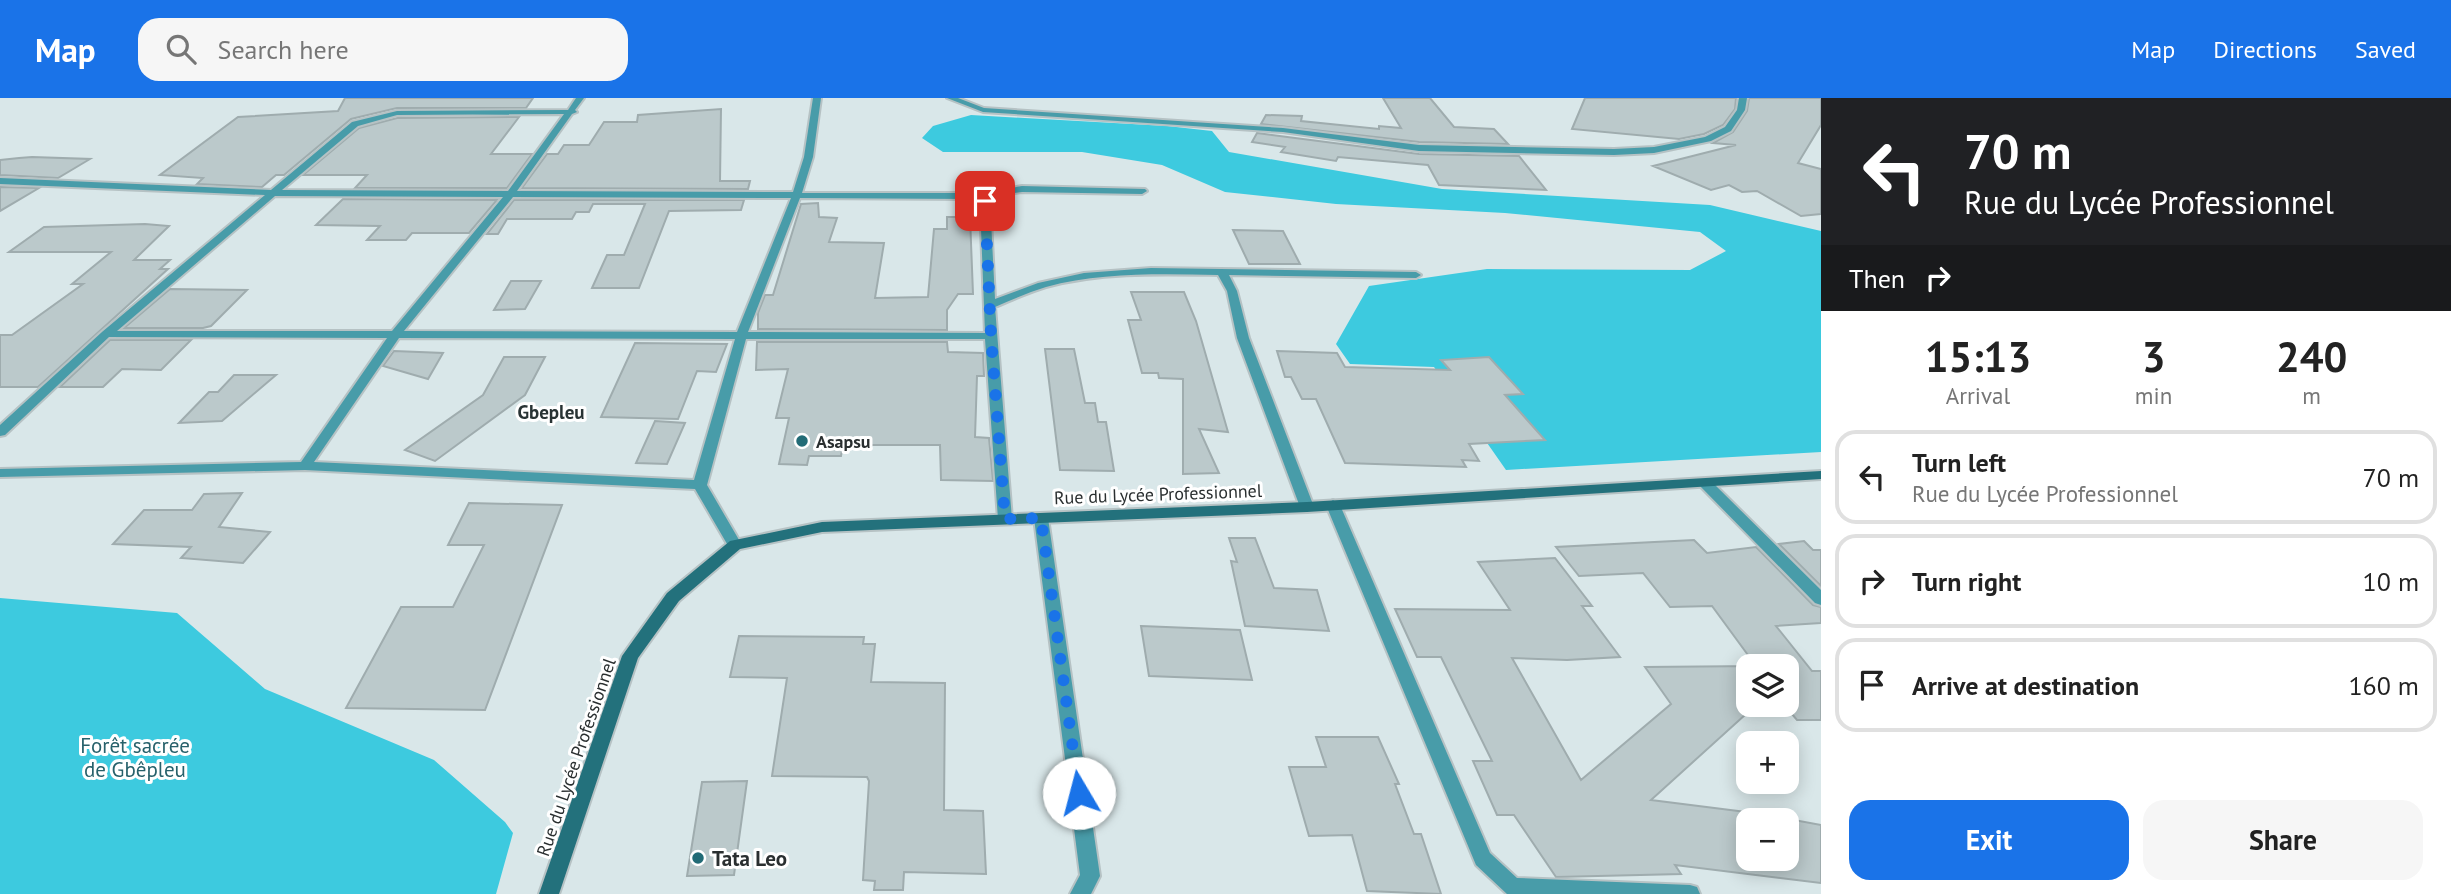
<!DOCTYPE html>
<html lang="en">
<head>
<meta charset="utf-8">
<style>
  :root { --surface:#fff; --page:#f6f6f6; --text:#222; --muted:#767676; --line:#e0e0e0; --accent:#1a73e8 }
  body { margin:0; font-family:"PT Sans",sans-serif; background:var(--page); color:var(--text); height:100vh; display:flex; flex-direction:column; font-size:26px; white-space:nowrap }
  * { box-sizing:border-box; margin:0 }
  p { font-size:23px; color:var(--muted) }
  .icon { flex:none; width:38px; height:38px; fill:none; stroke:currentColor; stroke-width:2; stroke-linecap:round; stroke-linejoin:round }
  .map { position:relative; flex:1; overflow:hidden }
  .panel { display:flex; flex-direction:column; background:var(--surface); width:630px }
  .panel>* { flex:none }
  .guide { background:#202124; color:#fff; overflow:hidden }
  .buttons { position:absolute; left:1736px; top:556px; display:grid; gap:14px }
  .buttons a { display:grid; place-items:center; width:63px; height:63px; border-radius:14px; background:var(--surface); box-shadow:0 4px 18px #0003; font-size:35px }
  .pin { position:absolute; display:grid; place-items:center; width:60px; height:60px; color:#fff; margin:-30px; border-radius:14px; box-shadow:0 4px 10px #0006 }
  .me { position:absolute; width:77px; margin:-38px; rotate:352deg; stroke-linejoin:round; filter:drop-shadow(0 0 5px #0008) }
  .turn { display:flex; align-items:center; gap:24px; height:147px; padding:0 28px; font-size:32px }
  .turn .icon { width:91px; height:91px; stroke-width:2.5 }
  .turn b { display:block; font-size:49px; line-height:60px }
  .then { display:flex; align-items:center; height:66px; padding:0 28px; background:#0003; gap:14px; font-size:26px }
  .eta { display:flex; justify-content:space-evenly; align-items:center; height:119px; text-align:center }
  .eta b { font-size:42px; font-weight:800; line-height:49px }
  .cta { display:flex; gap:14px; margin-top:auto; padding:14px 28px }
  .cta a { flex:1; height:80px; border-radius:21px; background:var(--accent); color:#fff; font-size:28px; font-weight:800; line-height:80px; text-align:center }
  .cta a+a { background:var(--page); color:var(--text) }
  ul { padding:0; list-style:none }
  li { display:flex; align-items:center; gap:21px; height:94px; margin:0 14px 10px; padding:0 14px; border:4px solid var(--line); border-radius:21px }
  li div { flex:1 }
  li b { display:block; font-size:26px }
  li em { font-style:normal }
  header { display:flex; align-items:center; gap:42px; box-sizing:border-box; height:98px; padding:0 35px; background:var(--accent); color:#fff }
  header strong { font-size:33px }
  nav { display:flex; gap:38px; margin-inline-start:auto; font-size:24px }
  .search { width:490px; height:63px; background:var(--page); display:flex; align-items:center; gap:18px; box-sizing:border-box; padding:0 24px; border-radius:21px; color:var(--muted); font-size:26px }
  main { display:flex; flex:1; min-height:0 }
  .map>svg:first-child { display:block }
  .green { fill:#3dcadf }
  .building { fill:#bbc9cb; stroke:#9facae; stroke-width:2; fill-rule:evenodd }
  .lines { fill:none; stroke-linecap:round; stroke-linejoin:round }
  .street-casing { stroke:#b6c2c4; stroke-width:4 }
  .secondary-casing { stroke:#b6c2c4; stroke-width:4 }
  .street { fill:#489ca9; fill-rule:evenodd }
  .secondary { fill:#23717c; fill-rule:evenodd }
  .route { stroke:#1a73e8; stroke-width:12; stroke-dasharray:0 21.6 }
  .poi-dot { fill:#226b76; stroke:#fff; stroke-width:2.5 }
  .labels { text-anchor:middle; dominant-baseline:central; stroke-width:6; stroke-linejoin:round; paint-order:stroke }
  .poi-label { font-size:18px; font-weight:bold; fill:#2a2f30; stroke:#fff; text-anchor:start }
  .street-label { font-size:18px; fill:#2a2f30; stroke:#fff }
  .neighbourhood-label { font-size:19px; font-weight:bold; fill:#283334; stroke:#fff }
  .near-park-label { font-size:21px; fill:#27616b; stroke:#fff }
  .near-poi-label { font-size:21px; font-weight:bold; fill:#2a2f30; stroke:#fff; text-anchor:start }
</style>
</head>
<body>
<header>
<strong>Map</strong>
<div class="search"><svg class="icon" aria-label="search" viewBox="0 0 24 24"><circle cx="10" cy="10" r="6"/><path d="M15 15l6 6"/></svg>Search here</div>
<nav><a>Map</a><a>Directions</a><a>Saved</a></nav>
</header>
<main>
<div class="map">
<svg width="1821" height="796" viewBox="0 0 1821 796">
  <rect width="100%" height="100%" fill="#d9e7e9"/>
  <!-- green -->
  <path class="green" d="M971,17L1167,28L1212,33L1229,54L1442,91L1710,107L1821,133V354L1506,372L1434,269L1350,266L1336,246L1369,188L1487,171L1690,172L1726,153L1700,134L1505,115L1336,106L1225,94L1162,67L1082,54H943L922,40L933,28Z
    M0,500L177,515L265,591L434,662L505,724L513,735L496,796H0Z"/>
  <!-- building -->
  <path class="building" d="M345,0H533L526,10H397L351,21L284,77H276L262,89L197,86L203,80L160,77L238,19L338,13Z
    M1383,0H1430L1454,29L1494,31L1508,46L1419,44L1261,26L1266,17L1302,18L1301,23L1379,31V28L1401,30Z
    M1585,0H1736L1735,11L1723,27L1704,36L1679,41L1572,31Z
    M1749,0H1821V27L1798,65L1821,71V116L1801,118L1757,93L1742,94L1729,87L1711,92L1653,68L1736,47L1713,45L1733,34L1747,13Z
    M721,11L720,83H750L748,91L522,90L547,56H558L564,47H589L604,24H637L638,17Z
    M519,19L491,56H532L507,90H355L367,77H303L359,30L397,20Z
    M1257,35L1419,56L1519,58L1546,92L1439,87L1428,67L1338,59L1336,63L1281,54L1285,49L1252,44Z
    M19,60L32,59L90,61L58,80L0,77V62Z
    M0,89L39,90L0,113Z
    M343,101L497,102L469,135H412L406,142H367L380,128L316,127Z
    M514,102H744L741,112L669,113L639,190H592L607,157H624L645,106H593L589,114H576L572,121H507L498,136H487Z
    M818,105L819,119L837,120L829,144L884,145L875,200L928,199L934,131H947V119H970L973,196H958L947,212V232L758,231V215L765,197H773L801,106Z
    M145,126L169,128L134,162H170L160,171H168L38,289H0V237H12L83,186H72L111,154H9L44,129Z
    M1233,132L1283,133L1300,166H1249Z
    M511,183H541L525,211L494,212Z
    M170,191L247,192L211,228L203,230H124Z
    M1131,194H1184L1196,223L1228,334L1199,331L1219,375L1183,376V281L1159,280L1158,275H1142L1128,222H1141Z
    M110,242H191L161,272L122,271L103,289H60Z
    M757,244H947L948,254L983,255L984,278H977L975,339L989,340L993,383L941,382L940,347H843L841,358H809L807,367L779,366L789,320H776L788,271L756,272Z
    M635,245L727,246L716,274L697,273L678,321L601,319Z
    M1045,251H1074L1085,305H1095L1098,324H1106L1114,373L1060,372Z
    M394,253L443,255L428,281L383,268Z
    M1277,253L1337,255L1345,269L1450,272L1441,262L1489,259L1523,296L1505,297L1545,342L1469,346L1479,363L1462,362L1466,369L1345,365L1316,301H1302L1291,279H1285Z
    M504,259H545L525,297L435,363L405,352L483,297Z
    M234,277H276L222,323L179,325L209,294H218Z
    M655,323L685,325L667,366L636,365Z
    M242,395L219,429L270,434L243,465L181,460L191,449L113,446L144,412H192L204,396Z
    M469,405L562,407L485,612L346,610L401,509H453L484,447H448Z
    M1229,440H1255L1274,490L1317,492L1329,533L1245,528L1231,463L1237,464Z
    M1694,442L1707,455L1756,449L1813,507L1821,509V525L1776,528L1812,573H1821V622H1797L1792,616H1746L1651,702L1762,716L1821,727V785L1675,767L1681,776L1556,779L1514,717H1497L1473,663H1492L1441,559H1417L1395,511L1510,512L1478,464L1555,460L1592,508H1582L1620,559L1567,562L1512,560L1581,682L1671,606L1645,569L1756,568L1712,508L1670,509L1643,475L1579,478L1556,449ZM1748,569H1787V607H1748ZM1748,723H1787V761H1748Z
    M1804,443L1813,452H1821V488L1779,446Z
    M1141,528L1240,532L1252,582L1149,578Z
    M739,538L864,539L863,546H875L871,584L945,585L944,712L983,713L986,776L904,774L903,792H874L875,783L863,782L869,683L867,679L772,678L787,580L730,579Z
    M1316,639H1378L1399,686H1395L1414,736H1421L1441,796L1367,793L1352,737L1309,738L1289,669H1326Z
    M747,683L734,777L687,778L702,684Z"/>
  <g class="lines">
    <!-- street casing -->
    <g class="street-casing">
      <path id="street" d="M576,0H584L575,12L577,14L572,16L517,93L793,94L804,59L813,0H821L813,59L802,95H969L984,99L1000,92L1022,88L1145,91L1147,93L1142,96L1022,94L1005,96L990,103L995,201L1038,185L1084,175L1151,170L1416,174L1421,177L1416,180L1229,177L1237,193L1249,240L1314,409L1307,414L1300,409L1237,240L1227,193L1218,177C1161,176 1101,174 1046,189C1029,194 1012,202 995,209L1012,421L1005,426L998,421L985,241H746L707,387L742,447L735,452L730,451L695,391L305,372L0,379V371L301,364L387,240L109,239L5,337L0,338V327L102,234L265,97L0,86V80L271,92L352,24L397,13L568,12ZM564,16L508,93L282,92L358,28L397,17ZM275,98L503,99L392,233H117ZM513,99L791,100L737,234L404,233ZM800,100L969,101L980,104L985,235L748,234ZM399,240L735,241L694,382L314,364Z
        M947,0H958L984,10L1283,30L1419,47L1614,51L1654,49L1705,39L1725,29L1737,12L1739,0H1747L1745,12L1731,33L1711,43L1654,55L1614,57L1419,53L1283,34L983,14Z
        M1705,381L1710,382L1821,492V507L1815,505L1700,388L1698,385L1700,382Z
        M1333,402L1340,407L1490,755L1517,780L1690,787L1697,789L1700,796H1507L1476,767L1326,407Z
        M1041,415L1048,420L1100,778L1091,796H1070L1080,777L1034,420Z"/>
    </g>
    <!-- secondary casing -->
    <g class="secondary-casing">
      <path id="secondary" d="M1821,373V381L1307,414L822,434L740,451L679,503L638,560L559,796H539L622,558L667,495L730,443L822,424L1307,404Z"/>
    </g>
    <!-- street -->
    <use href="#street" class="street"/>
    <!-- secondary -->
    <use href="#secondary" class="secondary"/>
  </g>
  <g class="lines">
    <!-- route -->
    <path class="route" d="M985,103L991,238L1005,421L1041,420L1079,695"/>
  </g>
  <!-- markers -->
  <g class="poi-dot">
    <circle cx="802" cy="343" r="7"/>
    <circle cx="698" cy="760" r="7"/>
  </g>
  <g class="labels">
    <!-- poi labels -->
    <g class="poi-label">
      <text x="816" y="343">Asapsu</text>
    </g>
    <!-- street labels -->
    <g class="street-label">
      <text transform="translate(1158 396) rotate(-2)">Rue du Lycée Professionnel</text>
      <text transform="translate(576 659) rotate(-71)">Rue du Lycée Professionnel</text>
    </g>
    <!-- neighbourhood labels -->
    <g class="neighbourhood-label">
      <text x="551" y="314">Gbepleu</text>
    </g>
    <!-- near-park labels -->
    <g class="near-park-label">
      <text x="135" y="647">Forêt sacrée<tspan x="135" dy="24">de Gbêpleu</tspan></text>
    </g>
    <!-- near-poi labels -->
    <g class="near-poi-label">
      <text x="712" y="760">Tata Leo</text>
    </g>
  </g>
</svg>
<div class="buttons">
<a><svg class="icon" aria-label="layers" viewBox="0 0 24 24"><path d="M12 4l9 5-9 5-9-5zM3 14l9 5 9-5"/></svg></a>
<a>+</a>
<a>−</a>
</div>
<div class="pin" style="left:985px;top:103px;background:#d93025"><svg class="icon" aria-label="arrive" viewBox="0 0 24 24"><path d="M6 21V4h12l-3 4 3 4H6"/></svg></div>
<svg class="me" style="left:1079px;top:695px" viewBox="-20 -20 40 40"><circle r="19" fill="#fff"/><path d="M0-13L10 11 0 6-10 11z" fill="#1a73e8"/></svg>
</div>
<section class="panel">
<div class="guide">
<div class="turn"><svg class="icon" aria-label="left" viewBox="0 0 24 24"><path d="M17 20v-9H6M10 6l-5 5 5 5"/></svg><div><b>70 m</b>Rue du Lycée Professionnel</div></div>
<div class="then">Then<svg class="icon" aria-label="right" viewBox="0 0 24 24"><path d="M7 20v-9h11M14 6l5 5-5 5"/></svg></div>
</div>
<div class="eta">
<div><b>15:13</b><p>Arrival</p></div>
<div><b>3</b><p>min</p></div>
<div><b>240</b><p>m</p></div>
</div>
<ul>
<li><svg class="icon" aria-label="left" viewBox="0 0 24 24"><path d="M17 20v-9H6M10 6l-5 5 5 5"/></svg><div><b>Turn left</b><p>Rue du Lycée Professionnel</p></div><em>70 m</em></li>
<li><svg class="icon" aria-label="right" viewBox="0 0 24 24"><path d="M7 20v-9h11M14 6l5 5-5 5"/></svg><div><b>Turn right</b></div><em>10 m</em></li>
<li><svg class="icon" aria-label="arrive" viewBox="0 0 24 24"><path d="M6 21V4h12l-3 4 3 4H6"/></svg><div><b>Arrive at destination</b></div><em>160 m</em></li>
</ul>
<div class="cta"><a>Exit</a><a>Share</a></div>
</section>
</main>
</body>
</html>
